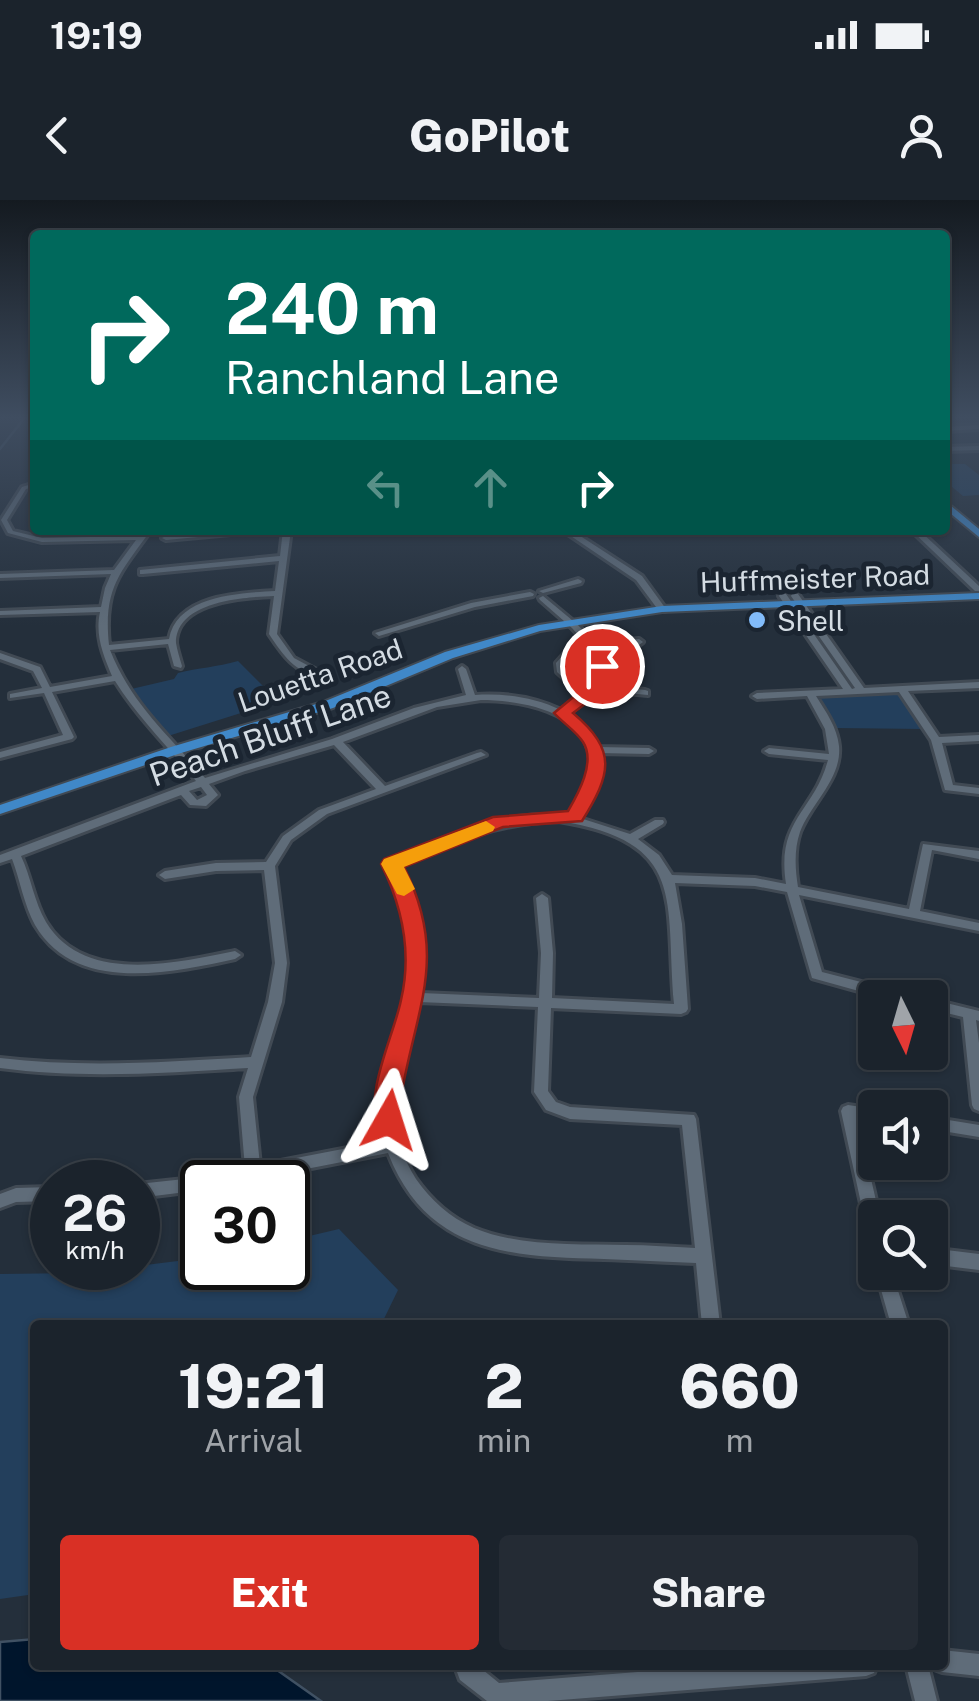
<!DOCTYPE html>
<html lang="en">
<head>
<meta charset="utf-8">
<style>
  :root { --surface:#1b232c; --page:#242b34; --text:#f1f3f6; --muted:#a0a4a9; --line:#394048; --accent:#d93025 }
  body { margin:0; font-family:"Public Sans",sans-serif; background:var(--page); color:var(--text); height:100vh; display:flex; flex-direction:column; font-size:38px; white-space:nowrap }
  * { box-sizing:border-box; margin:0 }
  p { font-size:32px; color:var(--muted) }
  .icon { flex:none; width:55px; height:55px; fill:none; stroke:currentColor; stroke-width:2; stroke-linecap:round; stroke-linejoin:round }
  .map { position:relative; flex:1; overflow:hidden }
  .panel { position:absolute; left:30px; top:1120px; width:918px; height:350px; display:flex; flex-direction:column; background:var(--surface); border-radius:10px; box-shadow:0 2px 8px #0004,0 0 0 2px var(--line) }
  .panel>* { flex:none }
  .guide { position:absolute; left:30px; top:30px; width:920px; height:305px; border-radius:10px; box-shadow:0 2px 8px #0004,0 0 0 2px var(--line); background:#00695c; color:#fff; overflow:hidden }
  .needle { width:65px; rotate:175deg }
  .controls { position:absolute; left:858px; top:780px; display:grid; gap:20px }
  .controls a { display:grid; place-items:center; width:90px; height:90px; border-radius:10px; background:var(--surface); box-shadow:0 2px 8px #0004,0 0 0 2px var(--line); font-size:50px }
  .speed { position:absolute; left:30px; top:960px; display:flex; gap:20px; font-size:50px; font-weight:700; text-align:center }
  .speed>* { display:grid; place-content:center; width:130px; height:130px; border-radius:50%; background:var(--surface); box-shadow:0 2px 8px #0004,0 0 0 2px var(--line); line-height:1 }
  .speed small { font-size:25px; font-weight:400 }
  .speed .limit { border:5px solid #111; border-radius:15px; background:#fff; color:#111 }
  .pin { position:absolute; display:grid; place-items:center; width:85px; height:85px; color:#fff; margin:-42px; border:5px solid #fff; border-radius:50%; box-shadow:0 2px 10px #0007 }
  .me { position:absolute; width:110px; margin:-55px; rotate:6deg; stroke-linejoin:round; filter:drop-shadow(0 0 8px #0008) }
  .turn { display:flex; align-items:center; gap:35px; height:210px; padding:0 30px; font-size:45px }
  .turn .icon { width:130px; height:130px; stroke-width:2.5 }
  .turn b { display:block; font-size:70px; line-height:85px }
  .lanes { display:flex; align-items:center; height:95px; padding:0 30px; background:#0003; justify-content:center; gap:50px; direction:ltr }
  .lanes .off { opacity:.35 }
  .eta { display:flex; justify-content:space-evenly; align-items:center; height:170px; text-align:center }
  .eta b { font-size:60px; font-weight:800; line-height:70px }
  .cta { display:flex; gap:20px; margin-top:auto; padding:20px 30px }
  .cta a { flex:1; height:115px; border-radius:10px; background:var(--accent); color:#fff; font-size:40px; font-weight:800; line-height:115px; text-align:center }
  .cta a+a { background:var(--page); color:var(--text) }
  .status { display:flex; justify-content:space-between; align-items:center; height:70px; padding:0 50px; background:var(--surface); direction:ltr }
  .status svg { height:28px; fill:currentColor }
  header { display:flex; justify-content:space-between; align-items:center; height:130px; padding:0 30px; background:var(--surface); font-size:45px; font-weight:800 }
  .map>svg:first-child { display:block }
  .green { fill:#233f5c }
  .water { fill:#00152c; stroke:#405163; stroke-width:2.5 }
  .lines { fill:none; stroke-linecap:round; stroke-linejoin:round }
  .stream { stroke:#405163; stroke-width:2.5 }
  .minor-casing { stroke:#414a54; stroke-width:6 }
  .major-casing { stroke:#414a54; stroke-width:4 }
  .minor { fill:#5f6c79; fill-rule:evenodd }
  .major { fill:#4088c8; fill-rule:evenodd }
  .route { fill:#d93025; stroke:#8d1f18; stroke-width:2.5 }
  .slow { fill:#f59e0b }
  .poi-dot { fill:#82bcfa; stroke:#1b2531; stroke-width:4 }
  .labels { text-anchor:middle; dominant-baseline:central; stroke-width:10; stroke-linejoin:round; paint-order:stroke }
  .far-street-label { font-size:28px; fill:#d4dce3; stroke:#1b2531 }
  .far-poi-label { font-size:28px; fill:#d4dce3; stroke:#1b2531; text-anchor:start }
  .street-label { font-size:32px; fill:#d4dce3; stroke:#1b2531 }
</style>
</head>
<body>
<div class="status"><b>19:19</b><svg viewBox="0 0 49 12"><path d="M0 12V9h3v3zM5 12V6h3v6zM10 12V3h3v9zM15 12V0h3v12zM26 1h20v11H26zM47 4h2v5h-2z"/></svg></div>
<header><svg class="icon" aria-label="back" viewBox="0 0 24 24"><path d="M15 5l-7 7 7 7"/></svg>GoPilot<svg class="icon" aria-label="person" viewBox="0 0 24 24"><circle cx="12" cy="8" r="4"/><path d="M4 21q1-7 8-7t8 7"/></svg></header>
<div class="map">
<svg width="979" height="1501" viewBox="0 0 979 1501">
  <rect width="100%" height="100%" fill="#242f3b"/>
  <!-- green -->
  <path class="green" d="M945,264H965L979,275V295L963,296L945,281Z
    M238,461L275,498L326,486L168,536L127,490L174,479L178,473C198,468 217,467 238,461Z
    M892,492L902,497L924,529L835,528L817,498Z
    M339,1029L398,1090L381,1125H35V1394L0,1399V1074L81,1073L202,1058V1068H288V1041Z"/>
  <!-- water -->
  <path class="water" d="M35,1439V1465H270L321,1501H0V1442Z"/>
  <g class="lines">
    <!-- stream -->
    <path class="stream" d="M0,249L26,216"/>
    <!-- minor casing -->
    <g class="minor-casing">
      <path id="minor" d="M979,225V229L945,231V227Z
        M979,246V250L945,251V247Z
        M35,283V287L26,289L7,320L13,331L42,338L139,336L143,330H151C120,373 103,388 109,445L169,439C177,395 240,393 275,391L279,361L143,374H140V370L280,356L283,330H291L277,434L294,458L322,473V477C295,473 283,455 269,434L274,396C244,397 176,401 176,443C177,450 180,459 182,466L181,468L174,466L168,444L110,450C132,505 168,534 205,578L332,539L414,508L466,495L458,469L462,466L466,469L475,495C504,493 534,497 561,510L581,495L587,488L569,483L557,472L556,463L564,454L587,445L572,428L540,400L539,398L543,396L578,425L594,443L639,439L643,442L639,445L597,447C605,460 606,472 599,485L645,490L648,491V495L595,490L588,499L568,514L589,532L598,547L649,548L654,551L649,554L599,553C602,577 591,597 580,618L630,634L655,620H663L664,622L663,624L638,639L659,655L672,675L755,678L786,684C776,619 814,612 828,560L769,554L764,551L769,548L829,554L825,529L807,496L757,499L752,496L757,493L843,489L779,396L780,394H786L852,489L855,488L791,396L792,394H798L864,488L979,482V488L908,491L939,537L979,535V541L942,543L953,585L979,588V594L945,590L931,540L899,492L816,496C826,512 837,527 839,546C842,579 811,603 800,632C794,649 795,669 798,687L909,709L923,644L979,651V659L932,650L920,711L979,723V731L799,695L822,772L904,793L910,798H884L812,778L787,692L755,686L675,683L682,724L688,809L686,812L681,814L551,808L548,891L556,902L570,907L694,915L696,919L720,1125H702L696,1063C665,1062 635,1060 604,1059C510,1057 427,1053 388,953L260,978L253,982L247,980L202,982V990L138,998V984L203,977L245,968L239,897L248,868C165,873 83,879 0,868V858C84,868 167,862 251,857L268,802L275,763L264,670L216,671L165,679L159,675L165,671L216,663L266,662L283,636L319,610L376,589L334,545L245,571L209,584L218,595L206,606L190,605L181,595L21,656C31,677 34,702 46,722C84,785 176,763 235,751L241,755L235,759C171,773 75,794 35,725C24,705 20,680 12,659L0,663V655L196,581C169,547 138,518 115,481L52,492L74,537L72,539L0,558V552L63,535L44,493L10,498V494L42,488L33,471L0,459V453L40,467L50,487L112,476C103,455 95,435 100,412L0,415V411L101,407L105,388L111,374L0,378V374L114,370L136,340L42,342L8,333L1,320L22,287ZM590,449L596,467L591,483L575,479L565,471L564,464L579,453ZM481,500C518,500 585,510 590,558C593,578 580,599 570,617C507,607 445,638 388,661L386,664C409,713 417,765 403,818C391,860 373,897 384,941L260,965L253,897L282,802L287,763L275,666L291,640L327,614L486,555L481,552L477,553L385,586L343,542L437,507ZM201,587L207,595L197,600L189,591ZM559,621C688,642 665,699 674,804L552,798L553,753L548,698L542,694L536,698L541,753L539,798L421,793C426,747 418,707 398,666C454,642 498,622 559,621ZM419,802L538,807L534,892L546,910L570,919L682,925L695,1048C672,1047 649,1045 626,1045C576,1044 520,1047 474,1028C449,1017 431,1000 416,979C402,957 394,932 394,906C395,871 413,837 419,802Z
        M229,330H256L252,332L166,340L162,338L166,336Z
        M562,330H571L642,376L666,409L665,411H659L636,380Z
        M911,330H919L979,386V391H975Z
        M578,379L582,381L581,383L543,393L539,391Z
        M530,392L534,394L533,396L475,407L379,436L375,433L471,403Z
        M930,799L979,811V821L976,820L979,843V911L974,909L972,905L963,817L930,809Z
        M848,905L875,909V921L857,918L880,1018H875V1038L869,1036L867,1031L841,911L843,907Z
        M930,917L979,925V937L930,929Z
        M52,987V1001L16,1002L0,1008V994L16,988Z
        M930,1048L979,1054V1070L930,1064Z
        M876,1072H892L909,1125H891Z
        M942,1450L979,1454V1476L942,1472L934,1469L933,1465H942Z
        M460,1465H477L499,1483L726,1465H877L874,1473L866,1476L548,1501H487L460,1480L457,1472Z
        M906,1465H928L937,1501H915Z"/>
    </g>
    <!-- major casing -->
    <g class="major-casing">
      <path id="major" d="M945,301L979,329V337L945,309Z
        M979,393V399L662,412L540,431L453,458L333,508L181,553L0,614V605L171,547L323,502L445,452L539,425L662,406Z"/>
    </g>
    <!-- minor -->
    <use href="#minor" class="minor"/>
    <!-- major -->
    <use href="#major" class="major"/>
  </g>
  <!-- sky -->
  <linearGradient id="sky" x2="0" y2="1"><stop stop-color="#141a20"/><stop offset="0.51" stop-color="#3f4d60"/><stop offset="1" stop-color="#3f4d60" stop-opacity="0"/></linearGradient>
  <rect width="979" height="426" fill="url(#sky)"/>
  <!-- route -->
  <path class="route" d="M596,463L610,466L602,491L573,513C618,551 611,574 582,621L503,627L404,667C448,755 418,803 402,891C399,904 404,916 398,928L389,931L379,928C363,896 394,835 401,800C412,753 402,706 381,664L384,659L493,617L568,611C578,594 596,562 583,542C576,531 563,523 554,513L588,485Z"/>
  <!-- slow -->
  <path class="slow" d="M486,621L495,627L493,631L404,667L415,689L404,696L397,694L381,664L384,659Z"/>
  <!-- markers -->
  <circle class="poi-dot" cx="757" cy="420" r="10"/>
  <g class="labels">
    <!-- far-street labels -->
    <g class="far-street-label">
      <text transform="translate(815 378) rotate(-2)">Huffmeister Road</text>
      <text transform="translate(320 475) rotate(-19)">Louetta Road</text>
    </g>
    <!-- far-poi labels -->
    <g class="far-poi-label">
      <text x="777" y="420">Shell</text>
    </g>
    <!-- street labels -->
    <g class="street-label">
      <text transform="translate(270 535) rotate(-19)">Peach Bluff Lane</text>
    </g>
  </g>
</svg>
<div class="controls">
<a><svg class="needle" viewBox="-14 -14 28 28"><path d="M0-13l5 13h-10z" fill="#e53935"/><path d="M0 13l5-13h-10z" fill="#a0a4a9"/></svg></a>
<a><svg class="icon" aria-label="sound" viewBox="0 0 24 24"><path d="M4 9h4l5-4v14l-5-4H4zM17 9q2 3 0 6"/></svg></a>
<a><svg class="icon" aria-label="search" viewBox="0 0 24 24"><circle cx="10" cy="10" r="6"/><path d="M15 15l6 6"/></svg></a>
</div>
<div class="speed"><div>26<small>km/h</small></div><div class="limit">30</div></div>
<div class="pin" style="left:602px;top:466px;background:#d93025"><svg class="icon" aria-label="arrive" viewBox="0 0 24 24"><path d="M6 21V4h12l-3 4 3 4H6"/></svg></div>
<svg class="me" style="left:389px;top:920px" viewBox="-20 -20 40 40"><path d="M0-17L14 15 0 8-14 15z" fill="#d93025" stroke="#fff" stroke-width="4"/></svg>
<div class="guide">
<div class="turn"><svg class="icon" aria-label="right" viewBox="0 0 24 24"><path d="M7 20v-9h11M14 6l5 5-5 5"/></svg><div><b>240 m</b>Ranchland Lane</div></div>
<div class="lanes"><svg class="icon off" aria-label="left" viewBox="0 0 24 24"><path d="M17 20v-9H6M10 6l-5 5 5 5"/></svg><svg class="icon off" aria-label="ahead" viewBox="0 0 24 24"><path d="M12 20V5M6 11l6-6 6 6"/></svg><svg class="icon" aria-label="right" viewBox="0 0 24 24"><path d="M7 20v-9h11M14 6l5 5-5 5"/></svg></div>
</div>
<section class="panel">
<div class="eta">
<div><b>19:21</b><p>Arrival</p></div>
<div><b>2</b><p>min</p></div>
<div><b>660</b><p>m</p></div>
</div>
<div class="cta"><a>Exit</a><a>Share</a></div>
</section>
</div>
</body>
</html>
